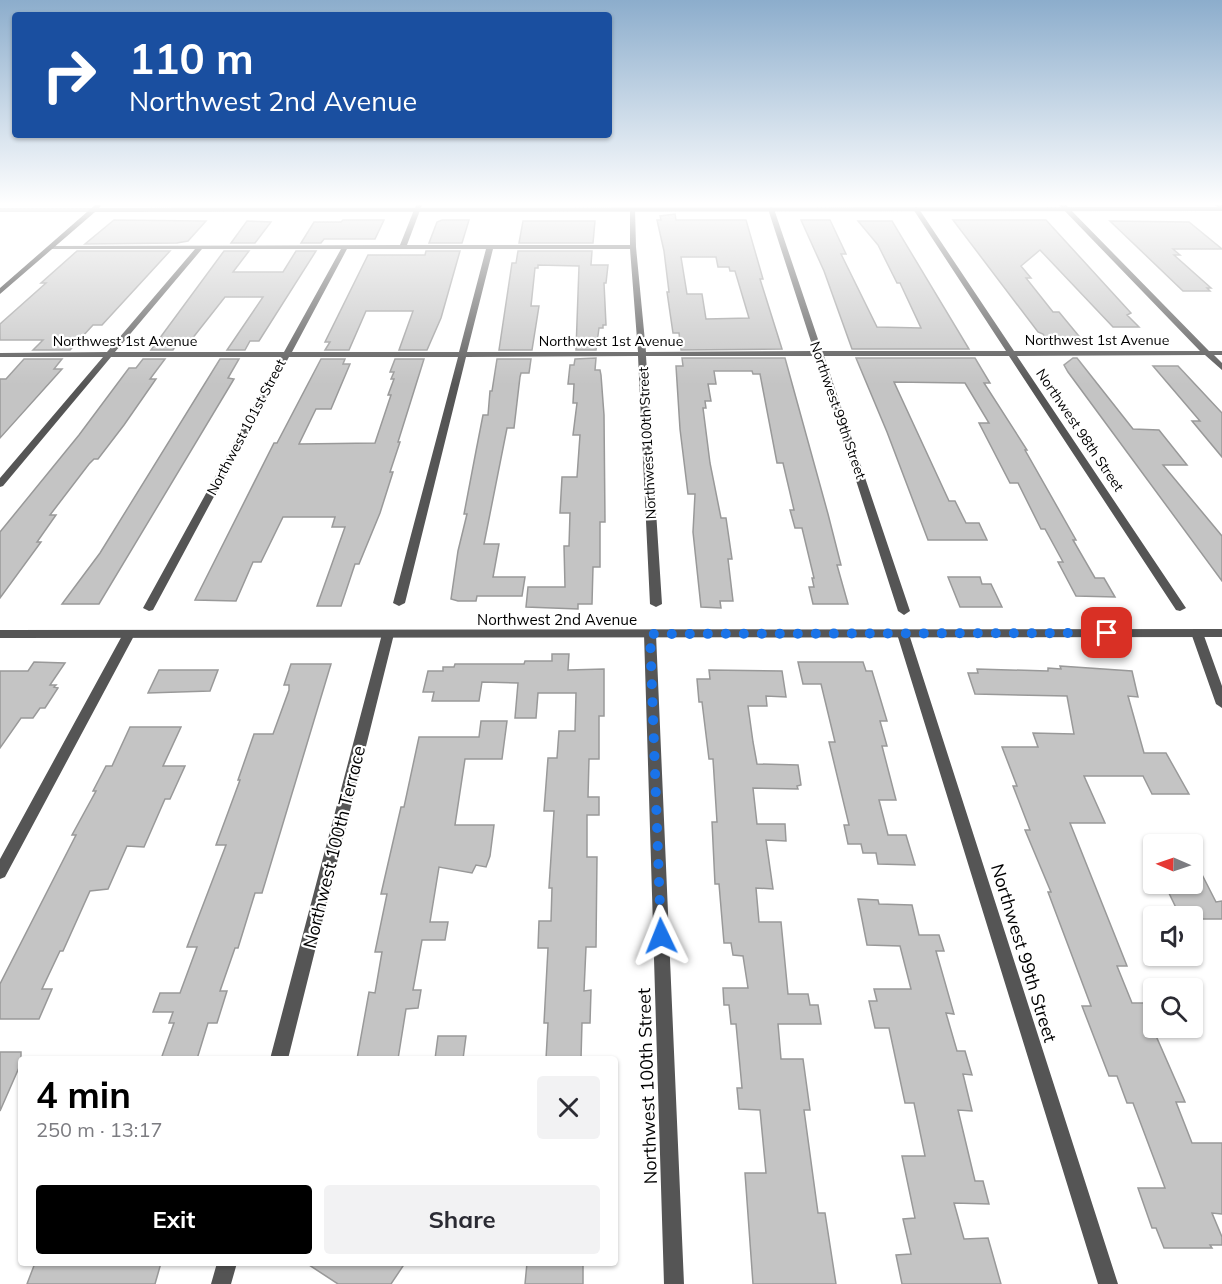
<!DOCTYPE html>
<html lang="en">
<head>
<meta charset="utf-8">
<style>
  :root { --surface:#fff; --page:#f2f2f3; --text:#2b2b33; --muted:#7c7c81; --accent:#000 }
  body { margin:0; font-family:Mulish,sans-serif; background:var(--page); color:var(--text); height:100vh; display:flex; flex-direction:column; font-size:22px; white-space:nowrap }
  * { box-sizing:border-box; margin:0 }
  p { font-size:20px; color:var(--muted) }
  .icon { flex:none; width:33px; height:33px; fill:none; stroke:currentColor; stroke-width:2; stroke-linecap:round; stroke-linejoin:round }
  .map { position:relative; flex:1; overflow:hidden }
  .side { position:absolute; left:18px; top:1056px; width:600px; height:210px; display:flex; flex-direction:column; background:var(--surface); border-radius:6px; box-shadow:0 2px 4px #0004 }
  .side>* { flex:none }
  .guide { position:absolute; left:12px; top:12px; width:600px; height:126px; border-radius:6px; box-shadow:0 2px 4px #0004; background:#1a4fa0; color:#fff; overflow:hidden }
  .needle { width:39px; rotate:272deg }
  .fabs { position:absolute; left:1143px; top:834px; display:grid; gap:12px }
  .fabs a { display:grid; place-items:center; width:60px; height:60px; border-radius:6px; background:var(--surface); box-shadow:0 2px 4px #0004; font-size:30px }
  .pin { position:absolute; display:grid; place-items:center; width:51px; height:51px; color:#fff; margin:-26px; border-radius:12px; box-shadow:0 3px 9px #0006 }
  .me { position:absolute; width:66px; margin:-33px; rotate:358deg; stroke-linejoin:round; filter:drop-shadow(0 0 4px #0008) }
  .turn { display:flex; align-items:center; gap:21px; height:126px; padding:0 18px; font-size:27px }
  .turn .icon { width:78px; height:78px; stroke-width:2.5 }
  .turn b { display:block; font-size:42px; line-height:51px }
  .round { display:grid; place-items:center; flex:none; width:63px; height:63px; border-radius:6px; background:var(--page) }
  .overview { display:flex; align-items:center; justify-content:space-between; height:102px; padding:0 18px }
  h1 { font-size:36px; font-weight:700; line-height:45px; color:var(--accent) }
  .primary-button { display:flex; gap:12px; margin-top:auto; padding:12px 18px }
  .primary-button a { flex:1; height:69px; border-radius:6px; background:var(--accent); color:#fff; font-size:24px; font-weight:700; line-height:69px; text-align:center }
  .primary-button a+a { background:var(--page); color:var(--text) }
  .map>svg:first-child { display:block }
  .building { fill:#c4c4c4; stroke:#999; stroke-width:1.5; fill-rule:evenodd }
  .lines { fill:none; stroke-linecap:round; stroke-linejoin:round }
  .minor { fill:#555; fill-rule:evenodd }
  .tertiary { fill:#555; fill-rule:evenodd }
  .secondary { fill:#222; fill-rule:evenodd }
  .route { stroke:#1a73e8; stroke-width:10; stroke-dasharray:0 18 }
  .labels { text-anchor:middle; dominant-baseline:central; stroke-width:4.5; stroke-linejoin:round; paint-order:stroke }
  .far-street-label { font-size:14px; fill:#000; stroke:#fff }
  .street-label { font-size:15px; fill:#000; stroke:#fff }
  .near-street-label { font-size:18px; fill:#000; stroke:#fff }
</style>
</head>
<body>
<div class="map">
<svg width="1222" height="1284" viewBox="0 0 1222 1284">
  <rect width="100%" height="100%" fill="#fff"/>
  <!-- building -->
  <path class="building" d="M675,214L676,220H746L763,279H760L782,349L681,350L679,333H673L667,292H669L664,251L657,220H661L660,216ZM681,257H716L718,267H729L730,271H735L749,318L706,319L702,294H687Z
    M114,220L202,221H206L188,241L177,243L85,244Z
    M343,220H384L375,239H324L321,243H301L314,222H341Z
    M442,220H469L462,243H429L437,222Z
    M801,220H830L846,254H841L877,327L921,328L900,283H897L878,245L858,221H892L969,349H852L824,271Z
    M953,220H1046L1131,313L1127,315L1139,327H1113L1040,250L1021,266L1031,278H1026L1053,312H1059L1083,341H1048L1043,334L1038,332Z
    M247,221L271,222L255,243H231Z
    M523,221H595L593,243H519Z
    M1110,221L1189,222L1222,249H1173L1180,255H1174L1211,288H1207L1210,291H1183Z
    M77,251H170L102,325H93L70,350H33L43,340H0V324L46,283H41Z
    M224,251H249L233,272H283L296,251H316L259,341H250L245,350H227L263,297H225L188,344H177L173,350H151Z
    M426,251H460L441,318L427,350H399L413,311H366L349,350H325L330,342H325L368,255H425Z
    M518,251H592L591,265H608L606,283H604L606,325H603V328H599L596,350H576L579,266L538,265V268H535L531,306H539L532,350H499L512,263H516Z
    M596,358L595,370H600L601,375L604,415L605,522H600V567H593L592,604H578V609L526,607L528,587H565L564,546H569L570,513H560L562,477H577L580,435H573L577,403H573L574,384H568L570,365H574L575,359Z
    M682,358H785L828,514L841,565H837L848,604H813L809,587H814L812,578H814L802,528H795L790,510H794L783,463H777L760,374H753L752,371H714L716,384H708L711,401H705L706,408H703L710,463L721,518H726L732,559H728L733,601H720L721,608L701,607L693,532L695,494H688L680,429L676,366H683Z
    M856,358H975L990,383H984L1027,450H1025L1076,540H1073L1095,578H1104L1115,597L1076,596L1058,562H1063L1045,529H1041L1018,483H1010L979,423H989L965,383L894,382L949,501H955L966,523H979L987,540H928L887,432Z
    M1073,358H1077L1133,429L1159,430L1187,465H1163L1222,536V581L1068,372L1064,365Z
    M24,359H62L54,369H62L0,438V379H6Z
    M143,359H165L150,379H156L124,425L98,459H94L89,464L50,515H56L37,542H41L0,598V532L79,435L129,368H136Z
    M220,359H239L228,378L234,379L99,604H62L100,553Z
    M321,359H345L343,364H350L331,409H316L299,444L375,443L391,395H388L394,379H391L394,372H390L395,359H424L398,442H400L390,472H393L380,513L359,564H355L341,606H317L345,527H332L335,517H283L261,562H253L236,601L195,600L274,443H277Z
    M497,359H531L529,373H521L520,377L514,428H507L484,544H499L493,577H525L522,596H477L476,601H458L451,599L458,551L467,514H464L476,451L483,415H488L490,391H492Z
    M1153,366H1178L1222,413V457L1192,421H1200Z
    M948,577H980L982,584H991L1002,607H960Z
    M552,654H569L568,670L604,669V716H599V759H589L588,797H599V815H587V857H597L596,947H586L584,991L591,990L590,1023H582L581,1059H546L548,1023H544L548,948H538L539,921H551L552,888H549L554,811H544L548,758H557L559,731H575L576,693H538L536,718H515L518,683L482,682L479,701H432L434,692H423L428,671H443V667H454L455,664H524L525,661H552Z
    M34,662L65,663L50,685H56L54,687L58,688L45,708H40L33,718H21L0,748V671H28Z
    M798,662H863L866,671H872L887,721H880L887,746H882L896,800H879L888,835H906L915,865L878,864L876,853H863L861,844H848L844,825H849L829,742H835L821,684H803Z
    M291,664H331L262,893H255L238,948H235L220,991H227L217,1023H208L197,1059H161L174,1023H169L173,1012H153L160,993H180L197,947H187L226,845H216L240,780H238L254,734H273L289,690V685H284Z
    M1060,666L1132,671L1138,697L1128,696L1144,753H1166L1189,794H1152L1143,776H1084L1105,823H1070L1127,966H1117L1132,1003H1154L1153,1029L1185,1102H1176L1192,1143H1222V1214L1212,1213L1222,1237V1245H1210L1212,1248H1164L1156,1228H1152L1138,1188H1165L1133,1103H1127L1117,1076H1109L1082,1006H1091L1048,892H1051L1025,830H1030L1013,786H1017L1002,747H1038L1033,733L1074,734L1067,696L975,694L968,673H978L977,669L1048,671V668L1061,669Z
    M159,670H218L210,691L148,693Z
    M709,670L782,671L786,697L766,696L767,706H748L753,742L757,764L798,765L801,785L797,786L798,789L753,788L757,824H785L786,841L766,840L773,889L756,888L759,922H781L788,994H808L810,1005H818L821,1024H778L781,1059H803L810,1110H804L818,1213H825L836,1284H753L745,1173H766L760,1110L739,1109L737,1088H742L736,1024H731L729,1005H724L723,988H748L743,956L733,955L731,943H724L719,884H715L712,822H717L713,759H709L702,702H699L697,679H710Z
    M481,721H507L502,759H465L455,825H494L490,856L486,867L476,865L472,873L439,867L430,922H448L445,940H422L413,990H421L418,1008L406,1009L398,1059H357L369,992L375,993L382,952H375L387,894H381L401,807H404L419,737H479Z
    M130,727H181L163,766H185L170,799H165L144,847L127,846L108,889L90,891L63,951H60L42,989H52L39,1019H0V984L76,835H72L96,791H93L106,766H112Z
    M1192,855L1216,902L1222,901V919H1192V916H1180L1166,887H1192Z
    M858,899L878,900L879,904L912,905L919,935H939L944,951H936L954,1014L946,1013L957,1051H965L972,1075L963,1074L972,1111L958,1110L975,1181H983L989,1204L954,1203L964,1239L988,1238L1001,1284H902L896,1255L911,1254L903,1219L915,1218L902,1156H925L914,1103H905L889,1028H875L869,1001H877L874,989H911L900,946L867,945Z
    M438,1036H466L463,1059H435Z
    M0,1052H21V1063L0,1111Z
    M35,1263H161L155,1284H27Z
    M306,1263H405L391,1284H338Z
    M527,1263H583V1284H525Z"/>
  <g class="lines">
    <!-- minor -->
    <path class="minor" d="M416,205H422L407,245H630V210L635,209L636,247L646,352L814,351L768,209L771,207L774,209L822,351H1006L913,209L916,207L919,209L1014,351H1200L1059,205H1066L1209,351H1222V355H1214L1222,363V370L1205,355L1017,356L1186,608L1180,611L1176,610L1009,356H824L910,611L904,615L898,611L816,356H646L662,604L656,607L650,604L638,356L466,357L405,603L399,606L393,603L458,357H289L153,610L149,611L143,608L281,357H111L3,486L0,487V478L103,357H0V353L107,352L195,249H51L49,248V246L400,245ZM202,249H341L284,352H115ZM347,249H486L459,352H292ZM493,249H630L638,352H467Z
      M1215,205H1222V209L1216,206Z
      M1197,629L1203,633L1222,686V708L1216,704L1191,633Z
      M129,630L135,634L5,877L0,879V859L123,634Z
      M388,630L394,634L288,1059H270L382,634Z
      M650,630L656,634L684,1284H664L644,634Z
      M903,630L909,634L1118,1284H1098L897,634Z
      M217,1263H237L231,1284H211Z"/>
    <!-- tertiary -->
    <path class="tertiary" d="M0,208H94L97,210L94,212H0Z
      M1222,629V637L0,638V630Z"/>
    <!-- secondary -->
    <path class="secondary" d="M95,205H101L99,208L1222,207V211L95,212L0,294V288Z"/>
  </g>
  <!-- sky -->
  <linearGradient id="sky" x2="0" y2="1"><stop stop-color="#8cadcc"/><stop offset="0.53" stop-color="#fff"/><stop offset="1" stop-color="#fff" stop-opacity="0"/></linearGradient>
  <rect width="1222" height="385" fill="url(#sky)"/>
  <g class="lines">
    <!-- route -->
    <path class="route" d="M661,936L650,634L1107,633"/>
  </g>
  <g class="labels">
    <!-- far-street labels -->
    <g class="far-street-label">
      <text x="1097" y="340">Northwest 1st Avenue</text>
      <text x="125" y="341">Northwest 1st Avenue</text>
      <text x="611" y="341">Northwest 1st Avenue</text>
      <text transform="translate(838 410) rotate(71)">Northwest 99th Street</text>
      <text transform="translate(246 427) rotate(-62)">Northwest 101st Street</text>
      <text transform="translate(1080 430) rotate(56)">Northwest 98th Street</text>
      <text transform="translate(647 443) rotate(-93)">Northwest 100th Street</text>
    </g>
    <!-- street labels -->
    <g class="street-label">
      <text x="557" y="619">Northwest 2nd Avenue</text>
    </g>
    <!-- near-street labels -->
    <g class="near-street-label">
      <text transform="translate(334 847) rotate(-76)">Northwest 100th Terrace</text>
      <text transform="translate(1024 953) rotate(73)">Northwest 99th Street</text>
      <text transform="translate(647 1086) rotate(-92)">Northwest 100th Street</text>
    </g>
  </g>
</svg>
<div class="fabs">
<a><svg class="needle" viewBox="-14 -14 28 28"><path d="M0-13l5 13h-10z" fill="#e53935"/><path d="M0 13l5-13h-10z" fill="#7c7c81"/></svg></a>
<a><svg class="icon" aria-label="sound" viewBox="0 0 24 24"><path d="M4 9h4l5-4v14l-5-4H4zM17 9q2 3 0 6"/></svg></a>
<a><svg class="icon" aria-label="search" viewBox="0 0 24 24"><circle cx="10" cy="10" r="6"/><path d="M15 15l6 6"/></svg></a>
</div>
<div class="pin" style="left:1107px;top:633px;background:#d93025"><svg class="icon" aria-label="arrive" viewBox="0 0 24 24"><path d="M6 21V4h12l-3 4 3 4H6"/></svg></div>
<svg class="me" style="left:661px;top:936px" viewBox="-20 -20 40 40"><path d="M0-17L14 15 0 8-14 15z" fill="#1a73e8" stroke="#fff" stroke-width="4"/></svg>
<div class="guide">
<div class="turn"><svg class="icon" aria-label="right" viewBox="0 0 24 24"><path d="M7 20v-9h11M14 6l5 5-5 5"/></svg><div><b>110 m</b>Northwest 2nd Avenue</div></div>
</div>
<section class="side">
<div class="overview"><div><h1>4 min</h1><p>250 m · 13:17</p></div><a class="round"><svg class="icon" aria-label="close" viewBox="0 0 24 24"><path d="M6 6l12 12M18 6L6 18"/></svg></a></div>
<div class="primary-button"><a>Exit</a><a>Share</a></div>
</section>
</div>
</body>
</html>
